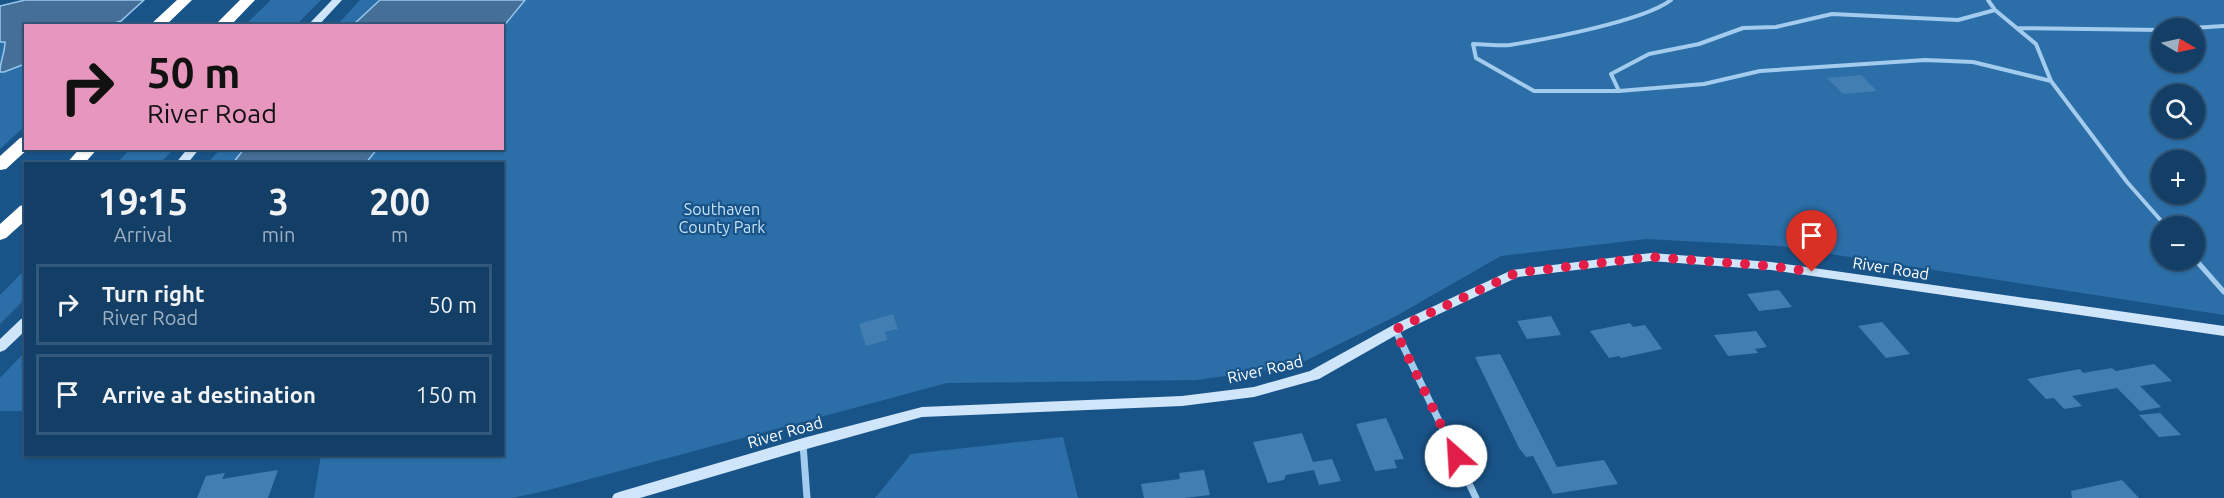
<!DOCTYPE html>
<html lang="en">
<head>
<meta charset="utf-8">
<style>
  :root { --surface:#133f67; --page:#204a70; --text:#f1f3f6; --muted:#9dafc0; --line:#32587b }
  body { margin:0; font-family:Ubuntu,sans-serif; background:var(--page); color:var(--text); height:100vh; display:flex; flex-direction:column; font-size:22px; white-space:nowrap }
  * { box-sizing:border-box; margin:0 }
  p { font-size:20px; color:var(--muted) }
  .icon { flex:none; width:33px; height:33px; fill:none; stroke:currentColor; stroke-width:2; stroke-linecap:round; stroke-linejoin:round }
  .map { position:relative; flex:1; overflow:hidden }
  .drawer { position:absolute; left:24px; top:162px; width:480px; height:294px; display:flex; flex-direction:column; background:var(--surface); border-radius:0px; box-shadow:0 2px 4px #0004,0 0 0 2px var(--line) }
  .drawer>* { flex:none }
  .banner { position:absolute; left:24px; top:24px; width:480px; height:126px; border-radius:0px; box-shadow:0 2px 4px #0004,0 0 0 2px var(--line); background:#e797bd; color:#111; overflow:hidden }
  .needle { width:39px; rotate:99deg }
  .controls { position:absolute; left:2151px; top:18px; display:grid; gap:12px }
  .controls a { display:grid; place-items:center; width:54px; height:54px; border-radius:50%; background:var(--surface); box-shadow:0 2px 4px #0004,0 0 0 2px var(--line); font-size:30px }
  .pin { position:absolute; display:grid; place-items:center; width:51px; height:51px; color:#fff; margin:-62px -26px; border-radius:50% 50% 50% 0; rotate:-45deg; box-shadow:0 0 6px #0007 }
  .pin .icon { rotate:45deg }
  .me { position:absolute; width:66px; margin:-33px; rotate:334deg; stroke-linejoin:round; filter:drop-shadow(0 0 4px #0008) }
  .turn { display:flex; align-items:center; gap:21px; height:126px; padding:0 24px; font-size:27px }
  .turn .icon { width:78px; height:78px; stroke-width:2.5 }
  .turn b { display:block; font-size:42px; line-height:51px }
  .eta { display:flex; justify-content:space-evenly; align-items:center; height:102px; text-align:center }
  .eta b { font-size:36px; font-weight:700; line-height:42px }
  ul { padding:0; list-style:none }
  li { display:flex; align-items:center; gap:18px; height:81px; margin:0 12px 9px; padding:0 12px; border:3px solid var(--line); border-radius:0px }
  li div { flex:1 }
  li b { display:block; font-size:22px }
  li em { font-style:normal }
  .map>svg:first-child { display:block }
  .green { fill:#2c6ea7; fill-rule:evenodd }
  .water { fill:#456f96; stroke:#95c7ef; stroke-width:1.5 }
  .building { fill:#427eb2 }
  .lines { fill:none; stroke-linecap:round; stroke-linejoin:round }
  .lane-far1 { stroke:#a2cbed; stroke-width:4 }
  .lane { stroke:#a2cbed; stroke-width:5 }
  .street { stroke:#a2cbed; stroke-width:7 }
  .secondary { fill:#cfe5f9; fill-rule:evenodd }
  .highway { fill:#fff; fill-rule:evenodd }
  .route { stroke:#e11d48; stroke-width:10; stroke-dasharray:0 18 }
  .labels { text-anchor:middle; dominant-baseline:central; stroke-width:4.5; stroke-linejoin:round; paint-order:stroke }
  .park-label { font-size:16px; fill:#c8e3f9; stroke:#195489 }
  .street-label { font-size:16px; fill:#fff; stroke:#195489 }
</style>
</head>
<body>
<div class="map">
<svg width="2224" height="498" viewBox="0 0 2224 498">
  <rect width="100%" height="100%" fill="#195489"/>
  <!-- green -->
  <path class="green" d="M271,0H321L296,25H245Z
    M360,0H2224V315L1779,246L1646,239L1501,256L1396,316L1293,367L1196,380L947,383L545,491L512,498H314L321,455L502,454V164H207L221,148H502V26L337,25ZM2162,28H2194V62H2162ZM2162,94H2194V128H2162ZM2162,160H2194V194H2162ZM2162,226H2194V260H2162Z
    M0,23L26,32L25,126L0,149Z
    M130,149V148L174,149L160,163H117Z
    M25,270V299L0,324V295Z
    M25,352V411H0V378Z
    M1063,437L1078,498H875L911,454Z"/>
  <!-- water -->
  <path class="water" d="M25,0H144L121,21L108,25L26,26L25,64L4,72H0C0,61 5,53 5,42H0V6Z
    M380,0H525L503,27L502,26L353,25Z
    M244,149V148L377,149L366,163H233Z"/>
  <!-- building -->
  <path class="building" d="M1861,75L1877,91L1843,94L1827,78Z
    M1779,290L1792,307L1759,311L1747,294Z
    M893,314L898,329L885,332L887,340L866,346L859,324Z
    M1551,316L1561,335L1527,339L1517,321Z
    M1882,322L1910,354L1886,358L1858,326Z
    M1630,323L1633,327L1645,325L1662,349L1621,358L1619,356L1609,358L1590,331Z
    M1756,331L1767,347L1755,349L1758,353L1728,356L1714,335Z
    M1500,354L1557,467L1604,460L1618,484L1553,494L1533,456L1526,457L1519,448L1475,357Z
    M2154,364L2172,381L2140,386L2161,407L2140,411L2117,388L2072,396L2082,406L2064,409L2054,398L2046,399L2027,379L2080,369L2083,373L2112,368L2116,371Z
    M2160,413L2181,435L2159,437L2139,415Z
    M1386,418L1404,459L1394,460L1397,468L1375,471L1356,424Z
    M1302,433L1313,462L1332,459L1341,481L1319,485L1314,470L1286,475L1284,480L1268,483L1253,442Z
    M278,470L268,498H197L206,476L225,473L222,479Z
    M1204,470L1210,495L1185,498H1144L1141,484L1180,479L1179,473Z
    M2122,480L2139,498H2072L2071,491Z"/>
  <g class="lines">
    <!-- lane-far1 -->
    <path class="lane-far1" d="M1671,0C1644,21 1547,39 1510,45C1498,46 1485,44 1473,44L1476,58L1534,91H1619L1704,84L1760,71L1925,60L1973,62L2051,81
      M1988,0L1995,10L2036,44L2051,81L2127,182L2164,224
      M2017,28L2162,30
      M2192,28L2224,26
      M1619,91L1611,74L1649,54L1699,44L1743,28L1776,27L1832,14L1958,20L1995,10"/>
    <!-- lane -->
    <path class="lane" d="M2163,222L2166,226
      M2194,258L2224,292"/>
    <!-- street -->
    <path class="street" d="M1395,329L1476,498
      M803,444L807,498"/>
    <!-- secondary -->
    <path class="secondary" d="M332,0H342L318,26H307Z
      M188,148H200L187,164H175Z
      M1651,253L1771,262L2224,326V336L1771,270L1651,261L1518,277L1405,330L1319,379L1254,397L1182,406L922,417L803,450L640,498H612L614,494L619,492L803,438L922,407L1182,396L1254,387L1310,371L1395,324L1512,270Z
      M26,317V330L5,350L0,352V339L21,319Z"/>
    <!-- highway -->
    <path class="highway" d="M177,0H192L165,26H149Z
      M240,0H255L230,26H214Z
      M26,137V148H29L6,169L0,170V156L20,138Z
      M80,148H98L84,164H66Z
      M26,204V220L6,238L0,240V224L20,206Z"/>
  </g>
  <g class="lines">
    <!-- route -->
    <path class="route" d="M1456,456L1395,330L1400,327L1516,273L1651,257L1771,266L1812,272"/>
  </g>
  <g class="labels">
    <!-- park labels -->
    <g class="park-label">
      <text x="722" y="209">Southaven<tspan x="722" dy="18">County Park</tspan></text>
    </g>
    <!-- street labels -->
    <g class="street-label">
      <text transform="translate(1891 268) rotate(9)">River Road</text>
      <text transform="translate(1265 369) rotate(-13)">River Road</text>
      <text transform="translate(785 432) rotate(-16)">River Road</text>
    </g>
  </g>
</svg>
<div class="controls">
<a><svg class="needle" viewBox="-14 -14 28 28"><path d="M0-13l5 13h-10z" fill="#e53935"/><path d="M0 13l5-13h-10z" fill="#9dafc0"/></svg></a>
<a><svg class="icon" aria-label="search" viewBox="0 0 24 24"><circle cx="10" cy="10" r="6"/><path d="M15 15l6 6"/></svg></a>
<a>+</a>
<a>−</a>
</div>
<div class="pin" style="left:1812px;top:272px;background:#d93025"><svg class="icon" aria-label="arrive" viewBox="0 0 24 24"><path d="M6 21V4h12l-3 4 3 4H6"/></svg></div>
<svg class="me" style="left:1456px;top:456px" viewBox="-20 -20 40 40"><circle r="19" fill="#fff"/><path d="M0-13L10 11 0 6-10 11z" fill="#e11d48"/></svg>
<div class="banner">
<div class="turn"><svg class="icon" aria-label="right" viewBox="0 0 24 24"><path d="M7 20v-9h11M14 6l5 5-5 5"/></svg><div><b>50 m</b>River Road</div></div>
</div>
<section class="drawer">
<div class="eta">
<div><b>19:15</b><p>Arrival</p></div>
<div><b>3</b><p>min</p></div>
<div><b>200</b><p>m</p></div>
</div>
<ul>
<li><svg class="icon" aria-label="right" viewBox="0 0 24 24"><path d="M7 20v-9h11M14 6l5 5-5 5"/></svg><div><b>Turn right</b><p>River Road</p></div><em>50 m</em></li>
<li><svg class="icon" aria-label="arrive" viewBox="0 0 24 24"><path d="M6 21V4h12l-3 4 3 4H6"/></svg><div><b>Arrive at destination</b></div><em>150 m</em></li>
</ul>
</section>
</div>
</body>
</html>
